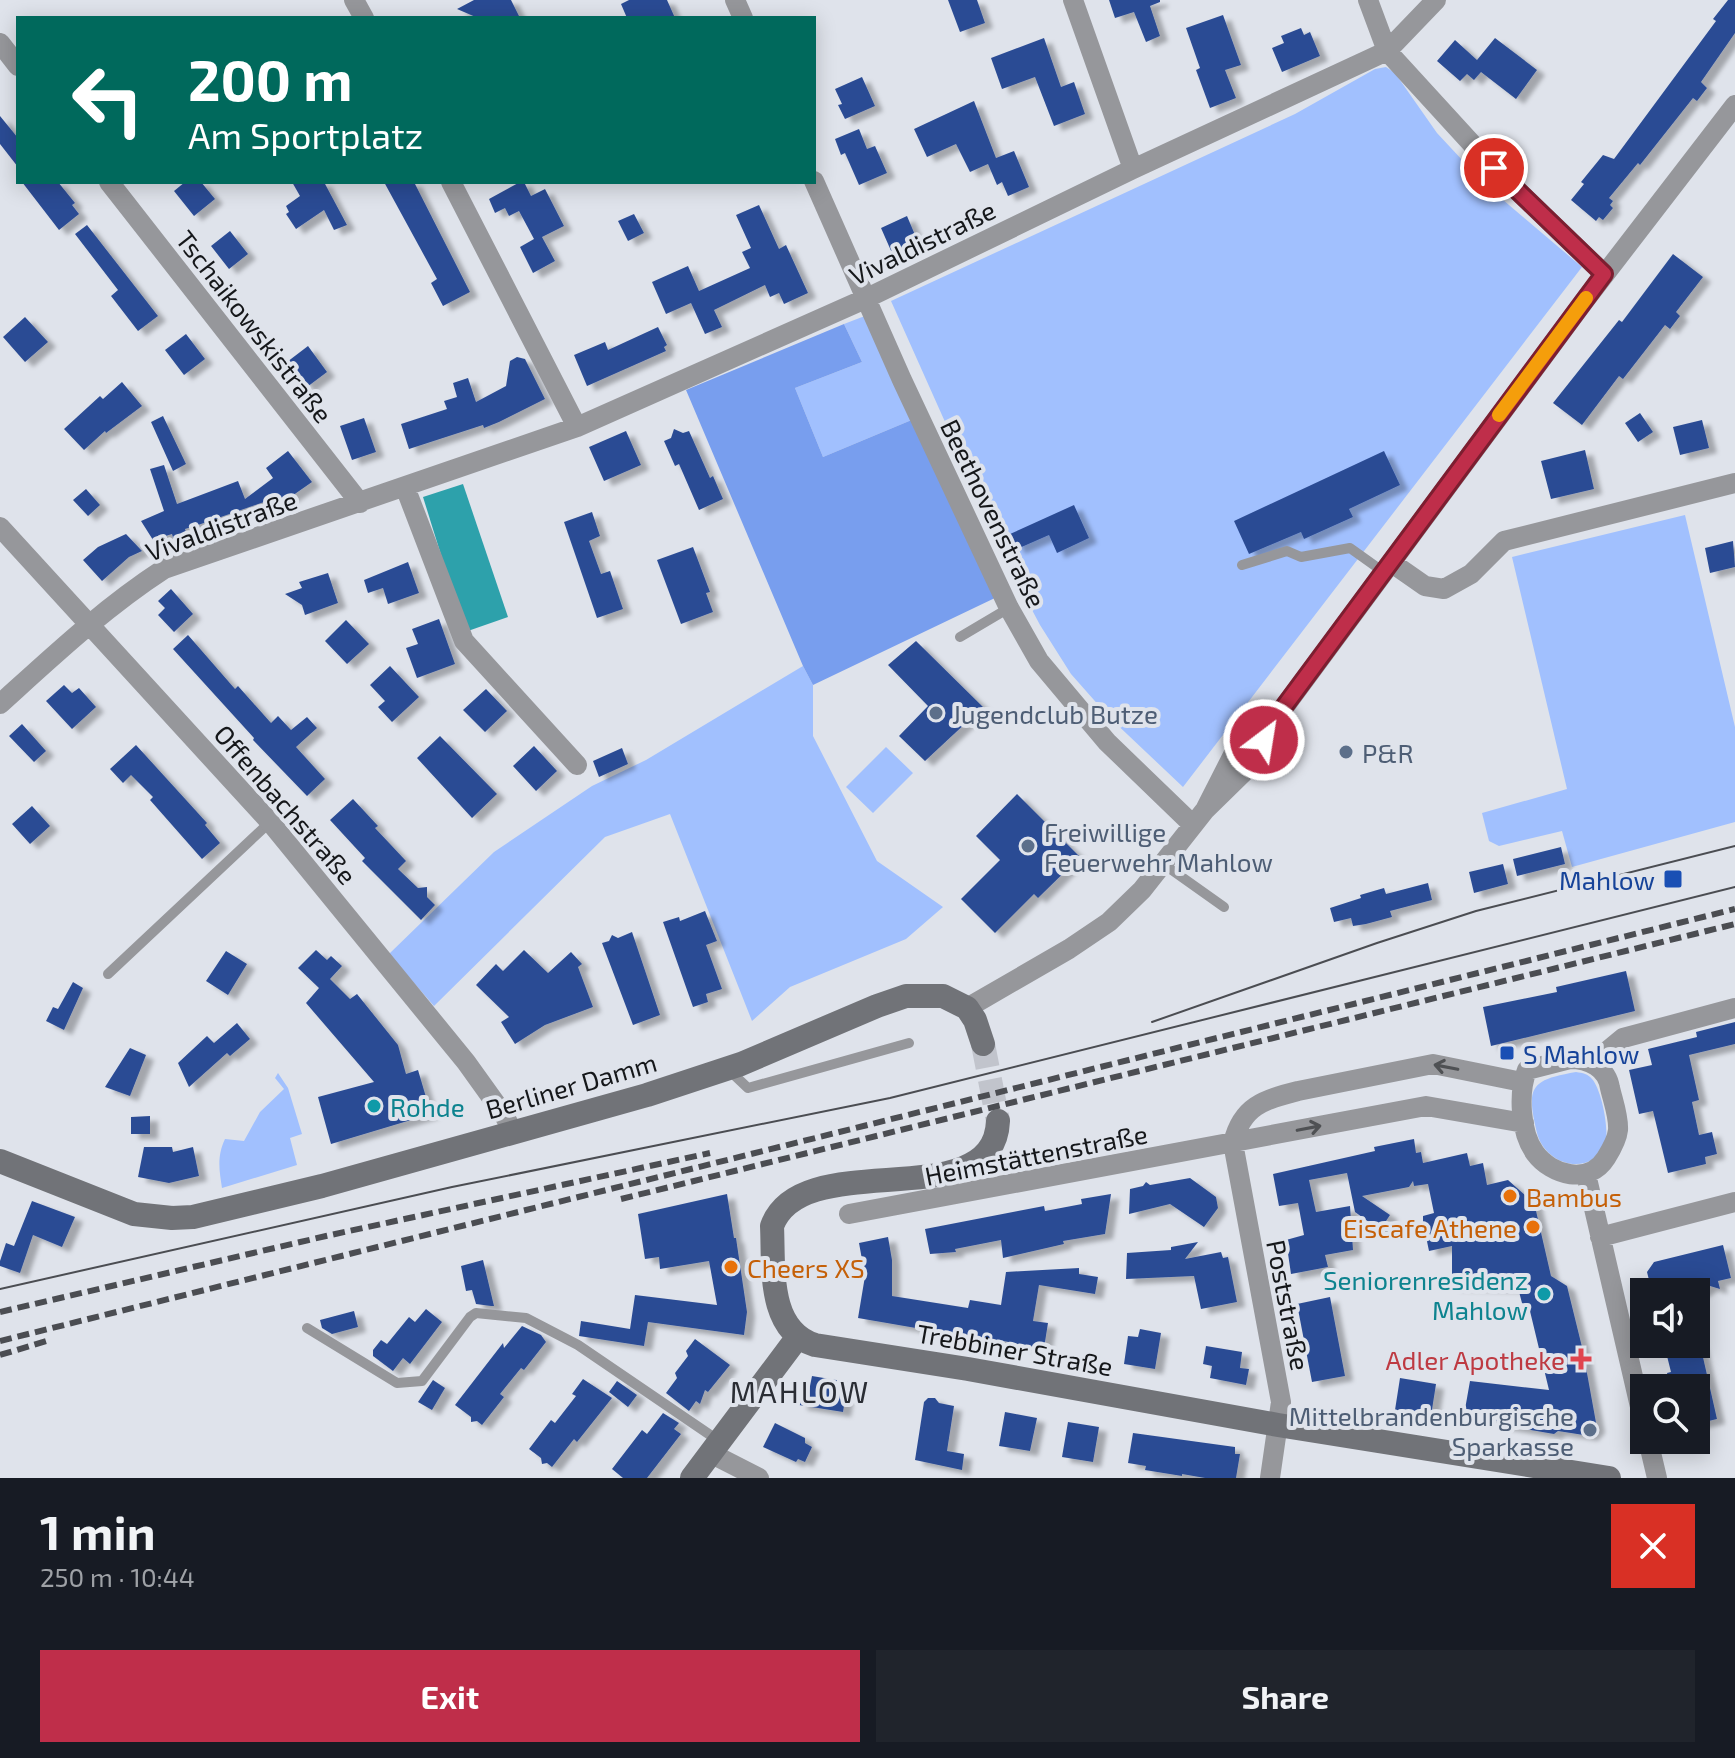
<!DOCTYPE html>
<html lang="en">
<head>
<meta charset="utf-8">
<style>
  :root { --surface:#171b24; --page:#20242c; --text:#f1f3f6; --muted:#9ea1a6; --accent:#bf2e4a }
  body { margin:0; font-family:"Exo 2",sans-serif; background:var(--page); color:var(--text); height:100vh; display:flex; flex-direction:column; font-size:30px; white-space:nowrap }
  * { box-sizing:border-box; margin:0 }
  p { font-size:26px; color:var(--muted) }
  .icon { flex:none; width:44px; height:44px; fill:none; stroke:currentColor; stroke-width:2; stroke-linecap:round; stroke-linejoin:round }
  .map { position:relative; height:1478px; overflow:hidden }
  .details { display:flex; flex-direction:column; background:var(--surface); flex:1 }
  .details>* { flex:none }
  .hud { position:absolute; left:16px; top:16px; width:800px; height:168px; border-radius:0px; box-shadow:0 4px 20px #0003; background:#00695c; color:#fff; overflow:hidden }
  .controls { position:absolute; left:1630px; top:1278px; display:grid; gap:16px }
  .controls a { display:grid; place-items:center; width:80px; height:80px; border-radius:0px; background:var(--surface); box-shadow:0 4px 20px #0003; font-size:40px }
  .pin { position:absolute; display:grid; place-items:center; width:68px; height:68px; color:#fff; margin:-34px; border:4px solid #fff; border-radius:50%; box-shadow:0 2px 8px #0007 }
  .me { position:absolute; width:88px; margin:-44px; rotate:31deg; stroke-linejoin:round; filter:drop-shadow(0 0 6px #0008) }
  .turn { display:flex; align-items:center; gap:28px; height:168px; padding:0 40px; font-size:36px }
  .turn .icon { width:104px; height:104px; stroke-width:2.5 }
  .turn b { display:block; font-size:56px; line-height:68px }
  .round { display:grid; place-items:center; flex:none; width:84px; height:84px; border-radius:0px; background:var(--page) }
  .summary { display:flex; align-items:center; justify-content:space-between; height:136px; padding:0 40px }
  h1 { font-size:48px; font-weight:700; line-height:60px }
  .button { display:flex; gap:16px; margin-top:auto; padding:16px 40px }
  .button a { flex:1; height:92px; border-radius:0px; background:var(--accent); color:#fff; font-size:32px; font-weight:700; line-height:92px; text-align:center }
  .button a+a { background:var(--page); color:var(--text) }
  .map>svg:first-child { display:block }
  .green { fill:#a1c0fe }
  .forest { fill:#789eee }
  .water { fill:#2da1ab }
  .building { fill:#2c4c94; filter:url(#shadow) }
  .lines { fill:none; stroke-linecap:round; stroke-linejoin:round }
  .secondary-tunnel { stroke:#c1c4cc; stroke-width:24; stroke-dasharray:24 12; stroke-linecap:butt }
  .lane { stroke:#96979b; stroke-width:10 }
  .street { stroke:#96979b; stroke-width:20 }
  .secondary { stroke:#717378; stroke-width:24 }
  .tram { stroke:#4b4d52; stroke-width:2 }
  .rail { stroke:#4b4d52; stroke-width:6; stroke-dasharray:12 6; stroke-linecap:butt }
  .oneway { stroke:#4f5154 }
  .route-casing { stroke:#7c1e30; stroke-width:20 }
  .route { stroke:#bf2e4a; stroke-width:14 }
  .slow { stroke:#f59e0b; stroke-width:14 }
  .service-dot { fill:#5c6f8a; stroke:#dfe3eb; stroke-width:3 }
  .transit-dot { fill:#1a4fb4; stroke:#dfe3eb; stroke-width:3 }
  .culture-dot { fill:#0f9aa8; stroke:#dfe3eb; stroke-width:3 }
  .food-dot { fill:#e8710a; stroke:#dfe3eb; stroke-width:3 }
  .health-dot { fill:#e0444e; stroke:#dfe3eb; stroke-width:3 }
  .labels { text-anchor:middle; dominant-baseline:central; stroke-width:8; stroke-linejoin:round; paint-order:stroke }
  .street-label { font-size:26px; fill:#15171a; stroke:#dfe3eb }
  .service-label { font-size:26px; fill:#4e5e75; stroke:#dfe3eb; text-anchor:start }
  .transit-label { font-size:26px; fill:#164399; stroke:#dfe3eb; text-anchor:end }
  .culture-label { font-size:26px; fill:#0d838f; stroke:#dfe3eb; text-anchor:start }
  .food-label { font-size:26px; fill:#c56008; stroke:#dfe3eb; text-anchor:start }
  .health-label { font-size:26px; fill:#be3a42; stroke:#dfe3eb; text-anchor:end }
  .quarter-label { font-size:30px; letter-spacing:2px; fill:#2a2d34; stroke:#dfe3eb }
</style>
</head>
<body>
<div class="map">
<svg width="1735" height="1478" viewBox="0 0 1735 1478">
  <defs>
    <filter id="shadow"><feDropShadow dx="8" dy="5" stdDeviation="2" flood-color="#0004"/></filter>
  </defs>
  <rect width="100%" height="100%" fill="#dfe3eb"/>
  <!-- green -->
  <path class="green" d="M1386,67L1395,73L1437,133L1464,162L1489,188L1582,267L1183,787L1109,717L1071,674L1040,625L1013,574L891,301L1295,114L1375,69Z
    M870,314L914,419L823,457L795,388L862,362L844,324Z
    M1685,515L1735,727V822L1572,867L1562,831L1499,846L1489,841L1482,813L1567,789L1512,557Z
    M803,666L813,685V736L877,861L943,907L906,939L790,987L752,1021L670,814L605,837L434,1006L389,954L494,852L592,786L646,760Z
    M886,747L913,773L873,813L846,787Z
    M1576,1072C1583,1073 1588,1074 1592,1079C1601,1088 1610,1131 1605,1144C1590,1178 1545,1165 1537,1133C1526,1087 1530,1080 1576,1072Z
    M278,1073L288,1088L302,1134L290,1138L297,1165L222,1188C219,1169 217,1156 225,1139L244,1141L260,1112L284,1089L275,1078Z"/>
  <!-- forest -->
  <path class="forest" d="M844,324L862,362L795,388L823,457L914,419L997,597L813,685L803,666L686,390Z"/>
  <!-- water -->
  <path class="water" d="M463,484L508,617L465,632L423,497Z"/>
  <!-- building -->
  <path class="building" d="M474,0H511L520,18H478L457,9Z
    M629,0H667L675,18H627L621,4Z
    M948,0H977L985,23L960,32Z
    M1109,0H1160V2L1150,6L1160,36L1146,42L1134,12L1115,18Z
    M1728,0H1735V33L1701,82L1707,88L1697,101L1693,98L1640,165L1638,163L1609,198L1613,201L1610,205L1613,208L1603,220L1599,217L1596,221L1571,200L1584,184L1581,182L1603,155L1614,159L1716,21L1713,19Z
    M1223,15L1241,65L1225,70L1236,98L1210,108L1196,70L1200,68L1186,28Z
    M1301,28L1304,35L1310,32L1320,56L1282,72L1272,48L1284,43L1281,36Z
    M1044,38L1061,87L1074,82L1085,114L1054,126L1035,77L1002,89L991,58Z
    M1495,38L1537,70L1516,99L1481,72L1474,80L1467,74L1460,81L1437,61L1455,40L1477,60Z
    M862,77L875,106L845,119L838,105L842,104L835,89Z
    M974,101L996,158L1014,151L1029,187L1008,196L1002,182L997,185L988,164L970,172L956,144L927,157L914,129Z
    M0,116L18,138V167L0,144Z
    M859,129L867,149L875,146L887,173L859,185L845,153L841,155L835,139Z
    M22,182H58L75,203L72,205L79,214L59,230Z
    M185,182H201L215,199L194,216L174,191Z
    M292,182H324L347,225L334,230L324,210L296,229L286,214L289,212L286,206L300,196Z
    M384,182H414L470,292L443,306L431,283L437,279Z
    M520,182H524L531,196L545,189L564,226L542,237L555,261L533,273L520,247L534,239L519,211L509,216L505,208L495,213L489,199Z
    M759,205L779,249L786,245L808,293L784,304L779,293L770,297L765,285L714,310L722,327L705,334L691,303L666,314L652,282L688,266L699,291L750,268L742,252L751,248L736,215Z
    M634,214L644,233L628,241L618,221Z
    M907,216L918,242L892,253L881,228Z
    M87,225L158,316L138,331L111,296L118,290L75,234Z
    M230,231L248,254L229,269L211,246Z
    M1673,254L1703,277L1676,312L1680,316L1670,329L1665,325L1623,379L1619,376L1582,425L1553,403L1619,320L1622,322Z
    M25,317L48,342L25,362L3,337Z
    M658,327L667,345L664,347L666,351L587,386L574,355L605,342L608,350Z
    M186,334L205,359L184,375L165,350Z
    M308,346L327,372L307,387L287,362Z
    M517,357L525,359L545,399L499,422L484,428L483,425L409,449L401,424L447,409L444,401L457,397L453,383L468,378L476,402L506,386L510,361Z
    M122,382L142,406L106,433L105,431L84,450L64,429L100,396L103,399Z
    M1640,413L1653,432L1638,442L1625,423Z
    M163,416L186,464L173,471L151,422Z
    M364,418L376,452L352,460L340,426Z
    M1702,420L1709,448L1680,455L1673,427Z
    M674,429L683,433L689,431L710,478L713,476L723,499L699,510L679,464L675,466L664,441L671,438Z
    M626,431L641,465L604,481L589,447Z
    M1585,450L1594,489L1551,499L1541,461Z
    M288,451L312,482L269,512L264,502L198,525L185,529L189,542L176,547L172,534L153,540L141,521L164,511L150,469L164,465L177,504L238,481L245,499L273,478L266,468Z
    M1384,451L1400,485L1349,509L1353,517L1304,539L1301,532L1249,554L1234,521Z
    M86,489L100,505L88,516L73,500Z
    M1074,505L1089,538L1057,553L1049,535L1017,549L1010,534Z
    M592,512L600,536L589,541L601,574L610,571L623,609L597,618L564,522Z
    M126,534L142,551L129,557L102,581L83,560L98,547Z
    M1733,541L1735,567L1710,573L1705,548Z
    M693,547L710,592L706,593L713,612L681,624L657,560Z
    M408,562L419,593L388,604L383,588L368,593L364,580Z
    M328,573L338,603L305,615L302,605L285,594L302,588L299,582Z
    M171,589L193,614L174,632L158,615L165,608L158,601Z
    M439,619L455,664L417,678L406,648L418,644L412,629Z
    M346,620L369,644L347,664L325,641Z
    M188,635L235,689L238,686L271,723L278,716L291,730L307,717L317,728L296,747L325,779L307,796L253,740L254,738L173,649Z
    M916,641L983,707L925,761L899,736L928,706L888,665Z
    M390,666L419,697L392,722L378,707L385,701L370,685Z
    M64,685L72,693L79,688L96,707L72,729L46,701Z
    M486,689L507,711L485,732L463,710Z
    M22,724L46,751L34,762L9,736Z
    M440,736L497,794L472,818L417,758Z
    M136,745L207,823L205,825L220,843L202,859L150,800L153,797L131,775L123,783L110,769Z
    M534,746L557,771L536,791L513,766Z
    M622,748L628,764L599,777L593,761Z
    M1017,794L1080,857L1038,898L1034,894L995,933L961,899L1000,860L976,836Z
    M353,799L378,826L375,828L406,861L398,869L418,888L427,887V897L435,905L421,920L362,861L365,858L330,820Z
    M32,806L50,826L30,844L12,824Z
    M1561,847L1565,864L1517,876L1513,859Z
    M1503,864L1508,884L1474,893L1469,872Z
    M1428,883L1432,900L1390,911L1392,917L1366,924L1353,926L1351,918L1334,922L1330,908L1361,898L1360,895L1384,888L1386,894Z
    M705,911L717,941L706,945L722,989L706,994L708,1002L693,1007L663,922L679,917L680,921Z
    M632,932L660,1015L633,1025L602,943L609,941L612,935L618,938Z
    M316,950L327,960L331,956L342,966L330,979L350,999L357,994L398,1045L406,1074L418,1070L431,1114L331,1144L318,1097L374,1082L306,1003L319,988L298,968Z
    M524,950L548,973L571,952L582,964L578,967L593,1007L545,1025L515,1044L501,1022L509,1017L476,985L496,964L503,971Z
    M226,951L247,964L228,995L206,981Z
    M1626,971L1635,1011L1491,1046L1483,1007L1557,992L1556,987Z
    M73,982L83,988L64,1030L46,1021L53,1007L58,1009Z
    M1735,1022V1044L1689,1055L1699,1100L1692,1102L1699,1135L1712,1132L1717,1154L1705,1157L1706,1164L1668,1173L1653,1111L1639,1114L1629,1070L1652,1065L1648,1049L1697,1037L1696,1032Z
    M237,1023L250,1039L230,1056L227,1053L189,1087L178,1063L207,1036L214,1043Z
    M130,1048L146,1055L130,1096L105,1087Z
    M150,1116V1134H131V1117Z
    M1414,1139L1416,1153L1421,1152L1423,1163L1467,1153L1470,1166L1483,1163L1487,1185L1508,1180L1526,1196L1531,1189L1551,1276L1567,1286L1583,1351L1597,1428L1590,1436L1558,1431L1554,1434L1502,1425L1499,1421L1464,1415L1470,1381L1549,1390L1529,1307L1522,1303L1518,1288L1452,1286V1246L1429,1251L1423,1222V1216L1434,1213L1428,1184L1414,1186L1413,1181L1409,1187L1362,1196L1390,1215L1380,1230L1355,1212L1347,1173L1309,1180L1316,1212L1350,1206L1353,1250L1325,1255L1328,1267L1291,1274L1286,1240L1304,1235L1298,1203L1279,1206L1273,1174L1375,1151L1374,1147Z
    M144,1147H172L173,1152L193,1147L199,1176L169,1183L138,1177Z
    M1190,1178L1216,1197L1218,1208L1204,1227L1170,1204L1129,1214L1130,1189L1143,1186L1146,1182L1150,1185Z
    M727,1194L734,1238H736L747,1312L744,1335L648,1322L644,1346L579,1336L581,1321L630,1329L635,1295L717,1305L709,1261L660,1269L659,1257L645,1259L638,1214Z
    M1111,1194L1105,1234L1063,1241L1064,1244L1003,1258L1001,1240L955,1249L956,1252L930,1254L925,1229L1044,1206L1045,1211L1082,1204L1081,1199Z
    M32,1201L75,1217L62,1247L33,1235L20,1273L0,1266V1261L6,1243L14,1246Z
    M888,1237L892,1260V1296L968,1308L970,1300L1001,1305L1006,1272L1079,1268V1274L1098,1277L1095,1294L1039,1285L1033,1321L1048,1323L1044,1348L1030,1351L1023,1345L999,1340L991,1341L858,1318L865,1276L859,1243Z
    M1198,1242L1185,1259L1221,1252L1223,1258L1228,1257L1237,1302L1201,1309L1194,1276L1126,1279L1127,1253L1171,1250V1247Z
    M1723,1245L1731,1278L1718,1281L1720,1289L1710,1286L1701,1292H1652L1647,1272L1654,1262Z
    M483,1260L494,1306H491L476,1304L472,1290L466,1291L461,1266Z
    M1330,1297L1345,1376L1312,1382L1297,1304Z
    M426,1309L442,1322L410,1364L403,1358L393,1371L373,1356V1350L381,1340L387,1344L409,1317L415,1322Z
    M354,1311L358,1327L332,1334L322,1328L320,1320Z
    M522,1326L541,1335L546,1342L524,1370L521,1368L500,1394L504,1397L482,1425L477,1421L471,1422V1417L455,1405L503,1343L504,1348Z
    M1140,1329L1161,1333L1155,1369L1124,1364L1128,1336L1138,1337Z
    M695,1339L730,1365L708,1392L705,1390L700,1404L696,1401L689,1411L666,1393L677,1378L675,1373L688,1356L686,1351Z
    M1664,1344H1700L1717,1419L1696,1424V1388H1676L1670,1384L1667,1373L1671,1372Z
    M1206,1346L1242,1352L1240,1368L1249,1369L1246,1385L1210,1378L1212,1366L1203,1364Z
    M812,1376L848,1382L843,1412L799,1405L802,1389L809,1391Z
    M1400,1378L1436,1384L1431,1416L1395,1410Z
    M583,1379L612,1398L577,1442L574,1439L552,1467L547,1463L542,1464L541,1458L529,1449L551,1420L555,1423L576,1396L572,1394Z
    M433,1380L445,1388L432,1410L418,1402Z
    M617,1381L637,1395L628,1407L609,1392Z
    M928,1398H935L939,1403L954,1406L947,1451L964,1454L962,1470L915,1460L924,1402Z
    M1005,1412L1037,1418L1030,1451L999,1446Z
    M663,1413L679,1423L674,1429L681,1434L647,1478H623L612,1469L642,1430L647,1434Z
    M1068,1422L1099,1427L1093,1462L1062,1457Z
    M775,1423L805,1438V1443L812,1447L805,1462L798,1459L796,1462L763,1447Z
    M1133,1433L1235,1447V1454H1240L1236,1478H1205L1182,1474V1476L1145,1470L1146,1466L1128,1463Z"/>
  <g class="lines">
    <!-- secondary-tunnel -->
    <path class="secondary-tunnel" d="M983,1044L998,1121"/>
    <!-- lane -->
    <path class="lane" d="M1242,565L1287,551L1301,557L1350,548L1385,573
      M960,637L1009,608
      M1162,863L1224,907
      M108,974L270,822
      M728,1069L748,1088L909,1043
      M307,1328L397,1383L422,1381L470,1317L476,1313L526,1318L578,1345L719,1441"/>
    <!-- street -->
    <path class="street" d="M354,0L364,18
      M735,0L743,18
      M1073,0L1133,169
      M1368,0L1387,51L1494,168L1604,274
      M0,43L18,66
      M814,181L902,380L1009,608L1039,661L1107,742L1193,825
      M109,182L360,503
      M451,182L577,427
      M405,487L464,641L577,765
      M0,527L270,822L466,1062L504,1115L513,1132
      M1392,563L1425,586L1444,589L1471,574L1504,541L1735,483
      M0,704C53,656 104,608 164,569L577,427L865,299L1133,169L1387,51L1436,0
      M1205,810L1235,751L1277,716L1288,702L1585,300L1735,105
      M967,1008L1069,949L1109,922L1142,890L1205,810L1252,764L1272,725
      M1570,1059C1589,1059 1607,1068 1610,1088C1613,1101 1619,1117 1618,1130C1617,1140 1611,1150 1606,1158C1589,1185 1552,1176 1535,1153C1520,1132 1518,1093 1527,1070Z
      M1596,1065L1600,1057L1623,1038L1735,1008
      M1586,1174L1644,1424
      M849,1214L1426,1106L1524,1123
      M1600,1237L1735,1202
      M1648,1440L1657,1478
      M712,1454L759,1478
      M1270,1478L1281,1402L1233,1143C1242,1106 1263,1100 1298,1091L1433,1064L1522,1082"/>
    <!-- secondary -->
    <path class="secondary" d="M998,1121C994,1219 802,1144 772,1226C774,1267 767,1330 815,1345L968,1369L1278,1425L1609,1478
      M0,1161L134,1214L172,1218L193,1217L322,1186L647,1095L741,1064L877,1006L906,996H943L967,1008L975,1020L983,1044
      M692,1478L797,1338"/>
    <!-- tram -->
    <path class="tram" d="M1152,1022L1377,943L1476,911L1735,846
      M0,1289L452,1187L890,1098L1735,887"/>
    <!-- rail -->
    <path class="rail" d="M621,1199L1735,924
      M0,1312L326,1236L710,1153
      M0,1341L1735,909
      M0,1355L46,1341"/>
  </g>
  <!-- one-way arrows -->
  <defs><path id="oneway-shaft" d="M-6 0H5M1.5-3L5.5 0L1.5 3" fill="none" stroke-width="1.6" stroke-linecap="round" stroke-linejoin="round" transform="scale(2)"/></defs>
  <g class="oneway">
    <use href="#oneway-shaft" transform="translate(1446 1067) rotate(-169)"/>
    <use href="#oneway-shaft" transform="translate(1309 1128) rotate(-11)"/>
  </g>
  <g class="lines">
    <!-- route casing -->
    <g class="route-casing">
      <path id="route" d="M1264,740L1277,716L1604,274L1494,168"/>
    </g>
    <!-- route -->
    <use href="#route" class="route"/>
    <!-- slow -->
    <path class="slow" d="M1499,415L1586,298"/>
  </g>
  <!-- markers -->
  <g class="service-dot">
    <circle cx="936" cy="713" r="8"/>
    <circle cx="1346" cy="752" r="8"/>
    <circle cx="1028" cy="846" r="8"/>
    <circle cx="1590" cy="1430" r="8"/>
  </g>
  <g class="transit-dot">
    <rect x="1663" y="869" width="20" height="20" rx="4"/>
    <rect x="1499" y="1045" width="16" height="16" rx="4"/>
  </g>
  <g class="culture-dot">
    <circle cx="374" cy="1106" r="8"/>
    <circle cx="1544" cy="1294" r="8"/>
  </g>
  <g class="food-dot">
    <circle cx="1510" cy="1196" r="8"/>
    <circle cx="1533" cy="1227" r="8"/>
    <circle cx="731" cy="1267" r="8"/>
  </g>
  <path class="health-dot" d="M1577 1347h8v8h8v8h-8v8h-8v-8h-8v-8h8z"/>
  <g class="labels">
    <!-- street labels -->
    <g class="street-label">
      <text transform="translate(922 242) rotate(-26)">Vivaldistraße</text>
      <text transform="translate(255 326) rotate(52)">Tschaikowskistraße</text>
      <text transform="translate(994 513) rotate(64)">Beethovenstraße</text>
      <text transform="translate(221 525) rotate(-20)">Vivaldistraße</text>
      <text transform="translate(286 804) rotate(49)">Offenbachstraße</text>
      <text transform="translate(571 1085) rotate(-16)">Berliner Damm</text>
      <text transform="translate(1036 1154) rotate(-11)">Heimstättenstraße</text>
      <text transform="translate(1289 1305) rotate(79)">Poststraße</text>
      <text transform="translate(1015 1349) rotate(10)">Trebbiner Straße</text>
    </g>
    <!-- service labels -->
    <g class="service-label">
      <text x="952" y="713">Jugendclub Butze</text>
      <text x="1362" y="752">P&amp;R</text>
      <text x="1044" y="831">Freiwillige<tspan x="1044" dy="30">Feuerwehr Mahlow</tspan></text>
      <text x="1574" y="1415" text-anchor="end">Mittelbrandenburgische<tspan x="1574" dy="30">Sparkasse</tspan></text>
    </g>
    <!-- transit labels -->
    <g class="transit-label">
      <text x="1655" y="879">Mahlow</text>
      <text x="1523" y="1053" text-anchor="start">S Mahlow</text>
    </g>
    <!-- culture labels -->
    <g class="culture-label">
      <text x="390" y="1106">Rohde</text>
      <text x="1528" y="1279" text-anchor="end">Seniorenresidenz<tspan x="1528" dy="30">Mahlow</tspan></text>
    </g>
    <!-- food labels -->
    <g class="food-label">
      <text x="1526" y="1196">Bambus</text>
      <text x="1517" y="1227" text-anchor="end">Eiscafe Athene</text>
      <text x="747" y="1267">Cheers XS</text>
    </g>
    <!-- health labels -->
    <g class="health-label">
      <text x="1565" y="1359">Adler Apotheke</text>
    </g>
    <!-- quarter labels -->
    <g class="quarter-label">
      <text x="800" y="1391">MAHLOW</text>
    </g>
  </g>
</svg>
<div class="controls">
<a><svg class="icon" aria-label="sound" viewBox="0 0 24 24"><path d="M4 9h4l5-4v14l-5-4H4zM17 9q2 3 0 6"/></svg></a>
<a><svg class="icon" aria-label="search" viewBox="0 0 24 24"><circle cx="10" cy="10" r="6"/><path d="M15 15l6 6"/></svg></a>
</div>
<div class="pin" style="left:1494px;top:168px;background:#d93025"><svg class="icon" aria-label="arrive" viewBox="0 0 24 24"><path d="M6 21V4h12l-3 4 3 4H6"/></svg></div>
<svg class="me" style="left:1264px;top:740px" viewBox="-20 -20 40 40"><circle r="17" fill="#bf2e4a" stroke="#fff" stroke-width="3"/><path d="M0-11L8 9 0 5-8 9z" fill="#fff"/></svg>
<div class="hud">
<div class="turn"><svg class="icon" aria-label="left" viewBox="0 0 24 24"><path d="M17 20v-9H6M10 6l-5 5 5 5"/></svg><div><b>200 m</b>Am Sportplatz</div></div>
</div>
</div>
<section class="details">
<div class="summary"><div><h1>1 min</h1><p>250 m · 10:44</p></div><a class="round" style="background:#d93025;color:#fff"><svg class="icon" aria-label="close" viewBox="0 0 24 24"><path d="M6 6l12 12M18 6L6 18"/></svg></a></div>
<div class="button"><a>Exit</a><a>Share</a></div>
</section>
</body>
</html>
